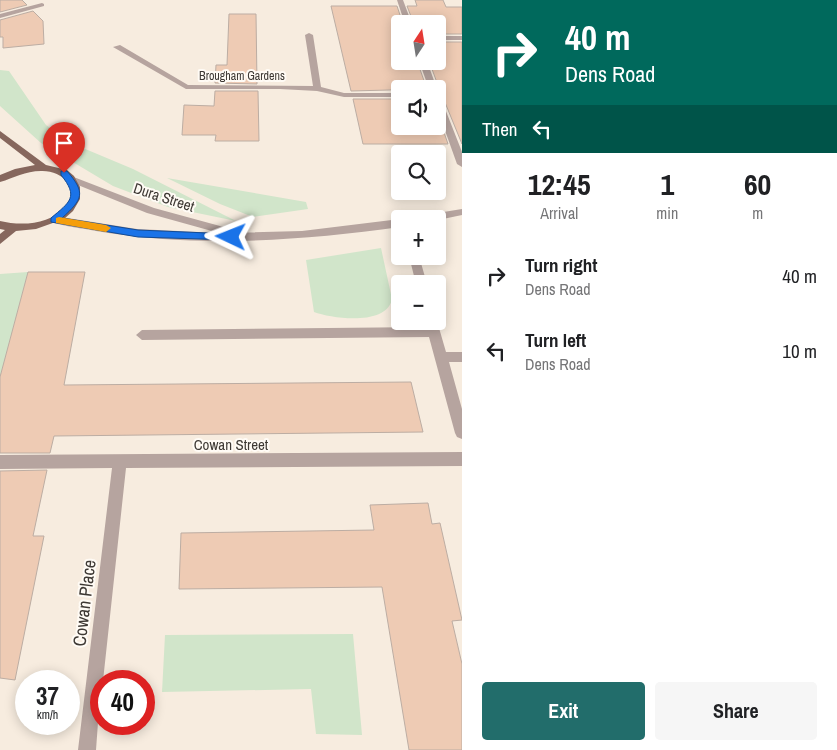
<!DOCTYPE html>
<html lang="en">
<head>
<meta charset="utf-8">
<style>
  :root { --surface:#fff; --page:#f6f6f6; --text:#202124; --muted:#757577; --accent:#226d6b }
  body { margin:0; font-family:"Archivo Narrow",sans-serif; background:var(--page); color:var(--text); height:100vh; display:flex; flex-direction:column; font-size:19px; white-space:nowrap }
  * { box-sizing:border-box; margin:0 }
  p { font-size:16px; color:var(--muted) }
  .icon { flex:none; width:28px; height:28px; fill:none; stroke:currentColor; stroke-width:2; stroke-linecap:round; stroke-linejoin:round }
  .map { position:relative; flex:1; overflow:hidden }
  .drawer { display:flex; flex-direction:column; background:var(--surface); width:375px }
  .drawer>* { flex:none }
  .banner { background:#00695c; color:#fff; overflow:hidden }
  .needle { width:32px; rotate:12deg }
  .fabs { position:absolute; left:391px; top:15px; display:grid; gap:10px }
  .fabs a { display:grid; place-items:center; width:55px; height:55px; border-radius:5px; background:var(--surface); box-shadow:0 2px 12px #0003; font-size:25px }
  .speed { position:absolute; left:15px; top:670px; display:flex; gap:10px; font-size:25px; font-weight:700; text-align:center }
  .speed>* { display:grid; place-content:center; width:65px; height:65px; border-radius:50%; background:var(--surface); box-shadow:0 2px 12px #0003; line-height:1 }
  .speed small { font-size:12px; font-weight:400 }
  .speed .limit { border:8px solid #d22; background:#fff; color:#111 }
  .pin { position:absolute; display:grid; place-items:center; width:42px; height:42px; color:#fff; margin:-51px -21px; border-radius:50% 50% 50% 0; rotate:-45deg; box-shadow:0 0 5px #0007 }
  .pin .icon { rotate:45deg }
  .me { position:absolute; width:55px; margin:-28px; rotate:272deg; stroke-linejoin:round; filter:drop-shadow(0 0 4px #0008) }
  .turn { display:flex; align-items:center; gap:18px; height:105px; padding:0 20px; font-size:22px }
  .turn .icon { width:65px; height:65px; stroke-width:2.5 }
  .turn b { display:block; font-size:35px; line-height:42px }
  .then { display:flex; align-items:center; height:48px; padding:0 20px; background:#0003; gap:10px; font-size:19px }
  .eta { display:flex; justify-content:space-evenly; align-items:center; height:85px; text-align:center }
  .eta b { font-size:30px; font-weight:800; line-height:35px }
  .button { display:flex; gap:10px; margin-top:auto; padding:10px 20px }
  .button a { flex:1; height:58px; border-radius:5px; background:var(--accent); color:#fff; font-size:20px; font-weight:800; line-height:58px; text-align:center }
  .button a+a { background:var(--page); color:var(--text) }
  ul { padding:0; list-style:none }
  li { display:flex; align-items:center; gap:15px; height:75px; padding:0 20px }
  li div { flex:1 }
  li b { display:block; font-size:19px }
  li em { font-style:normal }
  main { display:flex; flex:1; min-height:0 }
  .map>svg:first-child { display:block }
  .green { fill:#d1e5ca }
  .building { fill:#eecbb4; stroke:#bcada3 }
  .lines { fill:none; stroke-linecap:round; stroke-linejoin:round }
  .minor { fill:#b6a49f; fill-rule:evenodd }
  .major { fill:#86675d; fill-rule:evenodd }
  .route { fill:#1a73e8; stroke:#114b97 }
  .slow { fill:#f59e0b }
  .labels { text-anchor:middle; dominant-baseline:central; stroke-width:4; stroke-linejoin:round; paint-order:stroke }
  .far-street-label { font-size:12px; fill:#3e3934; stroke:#fffbf5 }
  .street-label { font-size:15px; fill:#3e3934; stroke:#fffbf5 }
  .near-street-label { font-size:18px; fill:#3e3934; stroke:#fffbf5 }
</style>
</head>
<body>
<main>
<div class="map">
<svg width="462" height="750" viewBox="0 0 462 750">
  <rect width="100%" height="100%" fill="#f7ecdf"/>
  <!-- green -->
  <path class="green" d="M0,70L9,71L46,125L71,143L133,169L236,221L168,207L113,186L41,143L0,106Z
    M167,178L306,202L308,209L253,217L220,204Z
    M381,248L392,299C387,326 333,319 314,312L306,260Z
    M28,272L0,378V274Z
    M353,634L362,735L316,734L311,689L162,692L165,635Z"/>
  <!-- building -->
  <path class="building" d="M0,0H22L27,5L0,12Z
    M415,0H443L446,7H462V34H438V24H414L407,6H417Z
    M331,6H397L403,24H400V61H417L427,89L351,91Z
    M33,11L43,21L44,44L3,48V37H0V20Z
    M229,14H256L257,84L215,83L216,65H227Z
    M438,42H462V144L444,100L438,96L439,88L429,61H438Z
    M215,91H258L259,141H215L216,135H182L184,105L214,106Z
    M353,99H400V126H438V115L448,144H363Z
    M28,272H85L64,385L411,382L423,432L54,436L50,453H0V377Z
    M47,470L33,536H44L15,680L0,678V471Z
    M428,503L432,524L440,523L462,620L452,621L462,664V750H409L382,587L179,589L181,533L374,530L370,505Z"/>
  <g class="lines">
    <!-- minor -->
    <path class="minor" d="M397,0H403L412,24H405Z
      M42,3L44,4V6L0,18V14Z
      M309,33L313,35L321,87L344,93H400V97H344L317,91L280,89H186L113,47L120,45L188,85L313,86L305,35Z
      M438,36H462V40H438Z
      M419,61H427L437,89H429Z
      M438,98L442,101L462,152V167L457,164L438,111Z
      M71,176L154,208L231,229V233L302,231L400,219V227C299,241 197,248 96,231C82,228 66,227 51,222V218L55,216L137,229L219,233L147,213L68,181L66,179Z
      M462,209V215L438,220L420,219L425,215Z
      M409,256H419L427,284H416Z
      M425,321H437L446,352H462V362H449L462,409V439L457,437L455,433L429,337L142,340L136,335L142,330L427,327Z
      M462,452V466L126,468L103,681H101L96,750H78L112,468L0,469V455Z"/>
    <!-- major -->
    <path class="major" d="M0,131L46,165L67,170L74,176L80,187V199L73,211L64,219L36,229L16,231L0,244V234L5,230L0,229V221C21,226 50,225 65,207C83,188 61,170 41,171C25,171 14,178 0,182V175L15,169L35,165L0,138Z"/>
  </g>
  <!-- route -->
  <path class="route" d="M61,171H67C86,193 83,199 62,218L138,230L231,234L235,237L231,240L138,237L51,222V218C70,202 79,197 61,175Z"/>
  <!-- slow -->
  <path class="slow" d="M59,217L106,225L111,228L106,232L56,223V218Z"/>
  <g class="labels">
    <!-- far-street labels -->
    <g class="far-street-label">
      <text x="242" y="76">Brougham Gardens</text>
    </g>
    <!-- street labels -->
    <g class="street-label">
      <text transform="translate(164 197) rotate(18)">Dura Street</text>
      <text x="231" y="444">Cowan Street</text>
    </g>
    <!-- near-street labels -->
    <g class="near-street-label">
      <text transform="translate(84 603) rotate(-83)">Cowan Place</text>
    </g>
  </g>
</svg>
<div class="fabs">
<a><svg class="needle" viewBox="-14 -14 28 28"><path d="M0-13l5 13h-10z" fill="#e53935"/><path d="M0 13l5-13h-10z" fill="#757577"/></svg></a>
<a><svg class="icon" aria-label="sound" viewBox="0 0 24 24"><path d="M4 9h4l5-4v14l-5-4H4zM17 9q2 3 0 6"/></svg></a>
<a><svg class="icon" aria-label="search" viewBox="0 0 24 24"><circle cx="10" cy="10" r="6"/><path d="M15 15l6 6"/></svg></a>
<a>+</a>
<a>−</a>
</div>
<div class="speed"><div>37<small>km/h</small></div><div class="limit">40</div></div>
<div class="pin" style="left:64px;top:173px;background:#d93025"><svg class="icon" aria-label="arrive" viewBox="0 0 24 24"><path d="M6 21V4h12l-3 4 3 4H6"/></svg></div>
<svg class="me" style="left:231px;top:237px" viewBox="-20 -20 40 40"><path d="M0-17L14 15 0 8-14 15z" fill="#1a73e8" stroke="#fff" stroke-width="4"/></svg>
</div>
<section class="drawer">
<div class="banner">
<div class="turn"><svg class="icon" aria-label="right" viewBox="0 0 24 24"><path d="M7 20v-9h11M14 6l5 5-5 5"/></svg><div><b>40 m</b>Dens Road</div></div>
<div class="then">Then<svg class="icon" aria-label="left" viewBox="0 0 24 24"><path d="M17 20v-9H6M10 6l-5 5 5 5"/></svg></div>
</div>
<div class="eta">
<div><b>12:45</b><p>Arrival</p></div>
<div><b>1</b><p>min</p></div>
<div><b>60</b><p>m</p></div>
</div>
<ul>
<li><svg class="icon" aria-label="right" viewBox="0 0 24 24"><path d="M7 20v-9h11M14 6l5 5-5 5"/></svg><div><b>Turn right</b><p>Dens Road</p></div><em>40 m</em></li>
<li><svg class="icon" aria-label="left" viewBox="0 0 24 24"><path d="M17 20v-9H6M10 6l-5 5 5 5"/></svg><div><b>Turn left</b><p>Dens Road</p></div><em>10 m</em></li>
</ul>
<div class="button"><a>Exit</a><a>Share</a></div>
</section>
</main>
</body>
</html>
